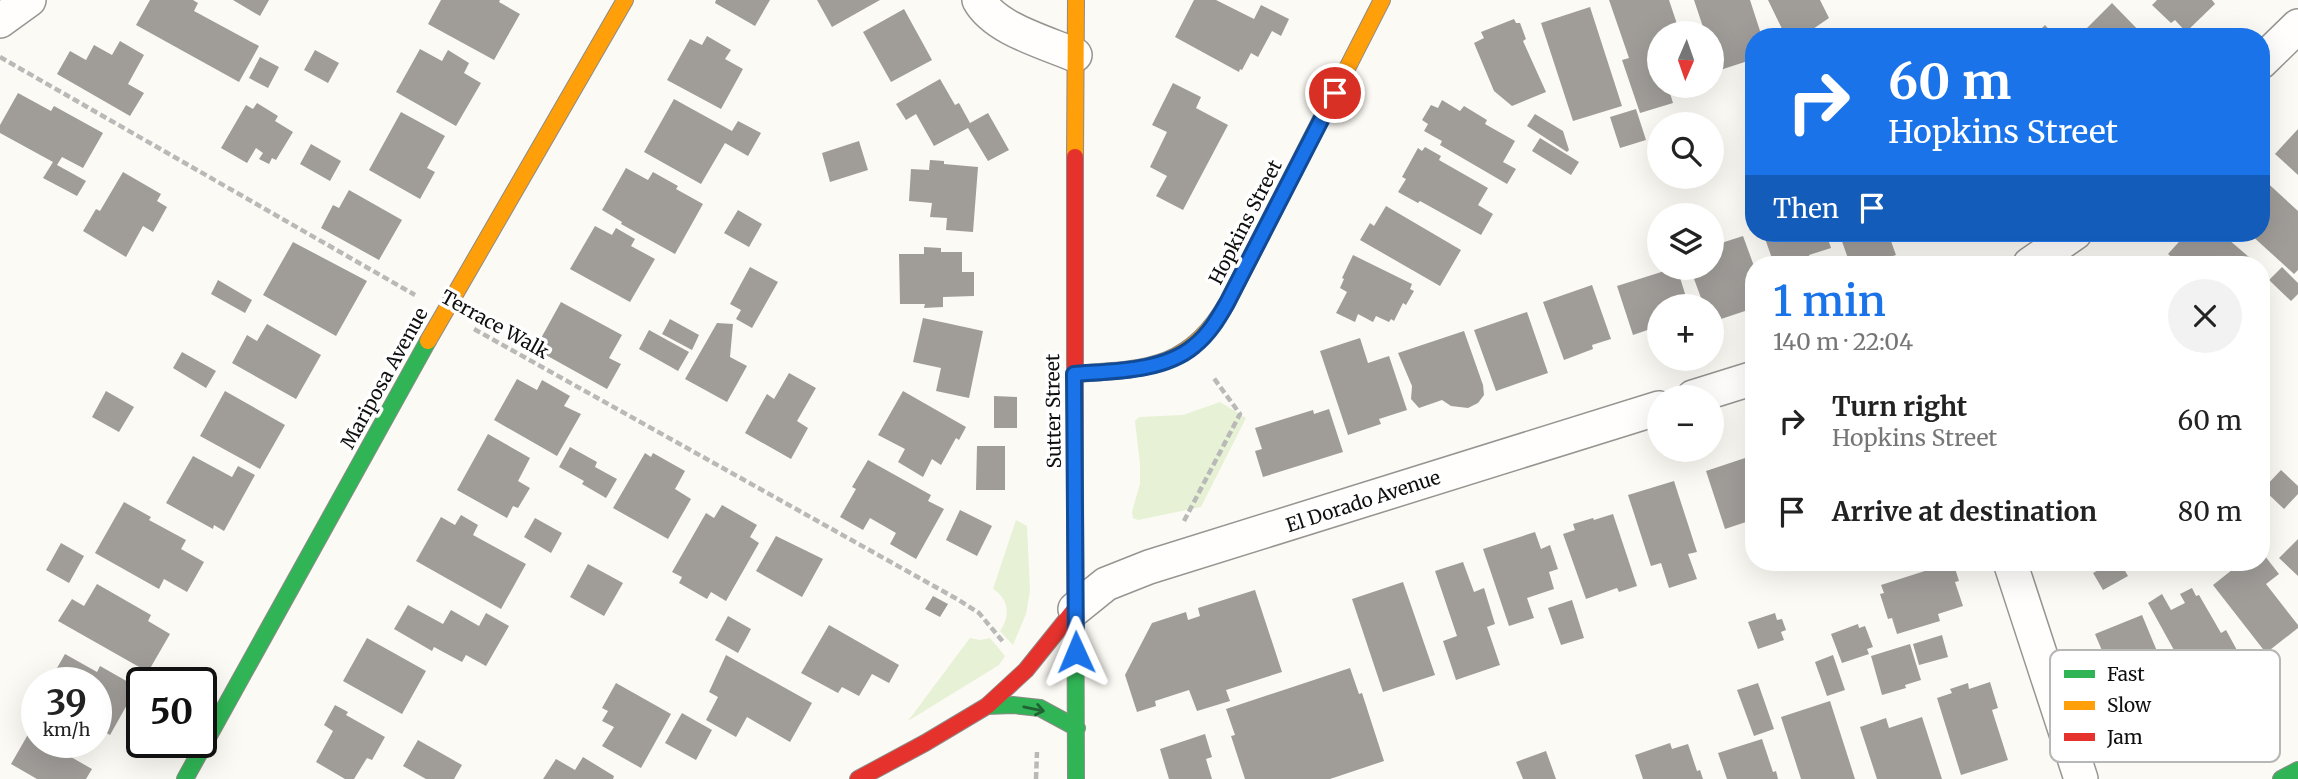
<!DOCTYPE html>
<html lang="en">
<head>
<meta charset="utf-8">
<style>
  :root { --surface:#fff; --page:#f2f2f2; --text:#222; --muted:#767676; --accent:#1a73e8 }
  body { margin:0; font-family:Merriweather,serif; background:var(--page); color:var(--text); height:100vh; display:flex; flex-direction:column; font-size:26px; white-space:nowrap }
  * { box-sizing:border-box; margin:0 }
  p { font-size:23px; color:var(--muted) }
  .icon { flex:none; width:38px; height:38px; fill:none; stroke:currentColor; stroke-width:2; stroke-linecap:round; stroke-linejoin:round }
  .map { position:relative; flex:1; overflow:hidden }
  .drawer { position:absolute; left:1745px; top:256px; width:525px; height:315px; display:flex; flex-direction:column; background:var(--surface); border-radius:28px; box-shadow:0 7px 28px #0002 }
  .drawer>* { flex:none }
  .hud { position:absolute; left:1745px; top:28px; width:525px; height:214px; border-radius:28px; box-shadow:0 7px 28px #0002; background:#1a73e8; color:#fff; overflow:hidden }
  .needle { width:46px; rotate:182deg }
  .buttons { position:absolute; left:1647px; top:21px; display:grid; gap:14px }
  .buttons a { display:grid; place-items:center; width:77px; height:77px; border-radius:50%; background:var(--surface); box-shadow:0 7px 28px #0002; font-size:35px }
  .speed { position:absolute; left:21px; top:667px; display:flex; gap:14px; font-size:35px; font-weight:700; text-align:center }
  .speed>* { display:grid; place-content:center; width:91px; height:91px; border-radius:50%; background:var(--surface); box-shadow:0 7px 28px #0002; line-height:1 }
  .speed small { font-size:18px; font-weight:400 }
  .speed .limit { border:4px solid #111; border-radius:10px; background:#fff; color:#111 }
  .pin { position:absolute; display:grid; place-items:center; width:60px; height:60px; color:#fff; margin:-30px; border:4px solid #fff; border-radius:50%; box-shadow:0 2px 7px #0007 }
  .me { position:absolute; width:77px; margin:-38px; rotate:359deg; stroke-linejoin:round; filter:drop-shadow(0 0 5px #0008) }
  .turn { display:flex; align-items:center; gap:24px; height:147px; padding:0 28px; font-size:32px }
  .turn .icon { width:91px; height:91px; stroke-width:2.5 }
  .turn b { display:block; font-size:49px; line-height:60px }
  .then { display:flex; align-items:center; height:66px; padding:0 28px; background:#0003; gap:14px; font-size:26px }
  .round { display:grid; place-items:center; flex:none; width:74px; height:74px; border-radius:37px; background:var(--page) }
  .head { display:flex; align-items:center; justify-content:space-between; height:119px; padding:0 28px }
  h1 { font-size:42px; font-weight:600; line-height:52px; color:var(--accent) }
  ul { padding:0; list-style:none }
  li { display:flex; align-items:center; gap:21px; height:91px; padding:0 28px }
  li div { flex:1 }
  li b { display:block; font-size:26px }
  li em { font-style:normal }
  .map>svg:first-child { display:block }
  .green { fill:#e7f1d5 }
  .building { fill:#a09d99 }
  .lines { fill:none; stroke-linecap:round; stroke-linejoin:round }
  .street-casing { stroke:#969592; stroke-width:36 }
  .fast-casing { stroke:#8c8b89; stroke-width:18 }
  .slow-casing { stroke:#8c8b89; stroke-width:18 }
  .jam-casing { stroke:#8c8b89; stroke-width:18 }
  .path { stroke:#b9b9b8; stroke-width:4.5; stroke-dasharray:7 3.5; stroke-linecap:butt }
  .street { stroke:#fffefd; stroke-width:33 }
  .fast { stroke:#30b455; stroke-width:16 }
  .slow { stroke:#ff9f0a; stroke-width:16 }
  .jam { stroke:#e5322d; stroke-width:16 }
  .oneway { stroke:#206232 }
  .route-casing { stroke:#114b97; stroke-width:18 }
  .route { stroke:#1a73e8; stroke-width:12 }
  .labels { text-anchor:middle; dominant-baseline:central; stroke-width:7; stroke-linejoin:round; paint-order:stroke }
  .street-label { font-size:19px; fill:#0f0f0f; stroke:#fff }
  .key { fill:#fff; stroke:#b7b7b7; stroke-width:2 }
  .key-label { font-size:19px; fill:#0f0f0f }
</style>
</head>
<body>
<div class="map">
<svg width="2298" height="779" viewBox="0 0 2298 779">
  <rect width="100%" height="100%" fill="#fcfaf4"/>
  <!-- green -->
  <path class="green" d="M1220,402L1246,418L1201,507L1138,520L1133,518L1132,512L1140,484V464L1135,421L1139,417L1183,415Z
    M1016,520L1027,526L1030,591L1026,614L1013,645L1000,631C1011,616 1009,599 993,589Z
    M970,638L980,640L990,638L1005,656L999,665L908,721Z"/>
  <!-- building -->
  <path class="building" d="M150,0H193L198,3L194,11L259,46L239,82L136,25Z
    M233,0H269L260,16Z
    M441,0H500L499,2L520,14L494,60L428,24Z
    M716,0H770L755,26L715,3Z
    M817,0H880L832,27Z
    M1194,0H1216L1254,19L1261,5L1289,19L1281,36L1272,31L1258,57L1251,53L1242,70L1240,69L1239,72L1175,37Z
    M1609,0H1669L1680,33H1659V86H1690L1670,93L1673,103L1640,113L1622,60L1629,58Z
    M1694,0H1750L1762,37H1754V59L1717,71L1712,54V33H1705Z
    M1768,0H1820L1829,18L1810,31L1809,29L1792,37H1786Z
    M2157,0H2212L2215,4L2186,32L2175,20L2171,23L2152,5Z
    M2112,3L2145,37H2078Z
    M1590,7L1622,106L1573,121L1541,23Z
    M904,9L932,60L891,82L863,32Z
    M1514,19L1516,23H1520L1526,39L1523,41L1546,92L1512,106L1494,91L1474,43L1484,38L1481,32Z
    M2045,25L2056,37H2033Z
    M707,36L731,50L725,59L743,69L721,109L667,80L690,39L702,45Z
    M120,41L144,55L128,84L144,93L130,116L57,74L70,51L86,60L94,45L112,55Z
    M420,49L442,61L448,50L469,63L464,73L481,83L456,126L396,92Z
    M315,50L339,63L328,83L304,70Z
    M260,57L279,67L268,88L249,78Z
    M940,79L955,105L959,103L970,123L988,113L1009,150L988,161L968,128L934,146L916,114L906,120L896,104Z
    M1173,83L1201,97L1196,108L1228,125L1183,210L1156,196L1167,176L1150,167L1167,132L1152,125Z
    M18,93L51,111L54,106L103,133L83,168L62,157L57,165L86,181L77,196L43,178L53,162L0,133V125Z
    M674,99L732,131L738,121L761,133L748,156L725,143L701,184L644,152Z
    M1442,100L1460,111L1464,106L1487,120L1485,124L1515,141L1503,162L1516,169L1507,184L1440,145L1442,141L1424,131L1428,124L1422,120L1431,105L1438,108Z
    M257,103L278,116L275,121L293,132L276,160L272,158L269,164L259,159L263,153L256,148L247,163L221,148L246,105L253,109Z
    M1636,109L1646,140L1620,148L1610,117Z
    M401,112L445,136L427,168L435,172L420,199L369,170Z
    M1535,114L1563,131L1569,150L1567,152L1527,126Z
    M2298,129V175L2275,154Z
    M1540,138L1579,162L1571,175L1532,151Z
    M859,141L868,170L830,182L822,153Z
    M311,144L341,161L330,181L300,164Z
    M1425,147L1441,156L1439,160L1488,188L1478,205L1493,214L1481,235L1420,201L1418,203L1398,192L1406,179L1402,177L1418,148L1422,151Z
    M930,160L944,161V164L978,167L973,232L946,230L947,218L930,217L932,203L909,201L911,169L929,170Z
    M626,168L648,180L653,172L678,186L676,189L703,204L675,254L621,224L622,222L602,210Z
    M123,172L161,194L157,201L167,207L153,232L143,226L126,257L83,231L96,209L100,211Z
    M2261,177L2298,211V270L2294,274L2249,233H2261Z
    M349,190L402,220L379,260L321,228L333,205L339,208Z
    M1386,206L1461,250L1440,286L1360,240L1370,223L1374,226Z
    M738,210L762,224L749,247L724,233Z
    M595,226L612,235L616,228L635,239L631,246L655,259L630,302L570,269Z
    M1763,233H1826L1831,248L1809,255L1812,264H1774Z
    M1839,233H1888L1896,255L1869,264H1850Z
    M2187,233H2204L2210,238L2215,233H2221L2257,264H2179L2168,254Z
    M1743,236L1754,266V308L1712,322V306H1704L1690,268H1712V246Z
    M293,242L367,281L336,336L263,295Z
    M924,247L941,248V252H962V272H974V296L943,297V307L924,308L925,304H900L899,254H924Z
    M1353,255L1412,284L1410,289L1414,291L1406,305L1403,303L1394,321L1391,319L1389,322L1376,316L1373,322L1358,314L1355,322L1336,313L1347,292L1340,288L1344,279L1342,278Z
    M750,267L778,282L752,328L736,319L741,310L730,304Z
    M2282,267L2298,283V294L2291,301L2269,280Z
    M1674,268H1677L1686,297L1682,298L1685,306H1659V326L1633,335L1617,286Z
    M218,280L252,300L245,313L211,294Z
    M1592,285L1611,339L1592,345L1593,349L1564,360L1543,302Z
    M561,302L622,335L609,358L621,364L607,389L535,349Z
    M1527,312L1548,373L1496,391L1474,330Z
    M923,318L983,331L969,398L936,391L941,368L913,362Z
    M670,319L699,335L692,350L662,334Z
    M717,323L733,324L730,357L747,366L727,402L685,379Z
    M267,324L321,355L296,399L232,363L247,335L257,341Z
    M649,330L689,352L678,371L639,349Z
    M1464,331L1483,385L1484,395L1478,403L1468,408L1451,406L1442,400L1419,408L1411,399L1412,386L1398,353Z
    M1360,338L1368,363L1389,356L1407,410L1379,419L1381,424L1348,435L1320,351Z
    M182,352L216,371L206,388L173,368Z
    M789,373L816,388L797,421L808,428L791,459L745,433L767,394L774,399Z
    M517,379L537,390L542,380L570,396L564,406L581,414L557,456L494,420Z
    M106,391L134,407L119,432L92,417Z
    M225,391L285,425L260,469L200,436Z
    M903,391L966,427L959,440L956,438L941,465L932,459L923,477L898,462L905,449L878,435Z
    M994,396L1017,397V428H994Z
    M1329,409L1343,452L1263,477L1255,451L1262,449L1255,428L1313,410L1314,414Z
    M488,434L530,458L518,481L530,488L518,508L513,506L507,518L457,490Z
    M977,446H1005V490H976Z
    M570,447L597,462L595,467L617,479L606,498L582,484L584,481L559,467Z
    M645,453L651,457L653,453L685,471L675,489L691,499L668,539L613,508Z
    M1754,455V514L1747,516L1749,521L1725,529L1706,471Z
    M193,456L232,477L238,466L255,475L224,531L214,525L213,529L166,503Z
    M868,460L931,495L928,501L944,509L916,559L890,544L896,533L870,518L863,530L840,517L856,489L852,487Z
    M2281,470L2298,486V494L2284,509L2263,489Z
    M1674,481L1697,552L1688,554L1697,579L1669,588L1661,563L1651,566L1628,495Z
    M124,502L151,517L149,520L186,540L181,549L204,562L187,592L164,579L159,589L95,553Z
    M722,505L757,525L750,537L759,543L726,601L711,592L707,599L679,583L682,577L672,572L706,513L714,518Z
    M960,510L992,526L977,556L946,540Z
    M1613,514L1637,586L1619,592L1617,588L1586,599L1563,534L1575,530L1573,524L1593,518L1594,520Z
    M461,515L478,525L473,535L526,564L501,609L416,561L441,517L455,525Z
    M535,518L562,533L551,553L524,537Z
    M1535,532L1541,549L1550,545L1558,569L1549,572L1554,589L1527,598L1534,618L1509,626L1483,549Z
    M776,536L823,559L802,597L756,571Z
    M2298,539V576L2279,558Z
    M61,543L84,556L69,583L46,570Z
    M2261,551L2279,574L2266,584L2298,625V628L2266,653L2213,585L2242,562H2261Z
    M1463,562L1474,592L1484,588L1495,624L1487,627L1500,665L1456,680L1443,641L1457,636L1435,571Z
    M1953,562L1959,581L1955,582L1963,606L1938,614L1940,621L1897,634L1892,618L1888,619L1880,594L1884,593L1881,585Z
    M2113,562H2120L2128,576L2103,590L2093,573Z
    M588,564L623,583L604,616L570,597Z
    M1403,582L1435,675L1383,692L1352,599Z
    M97,584L151,615L148,621L170,634L148,672L58,621L72,599L84,606Z
    M2192,588L2196,596L2199,595L2221,633L2226,630L2238,652L2210,667L2216,679L2196,690L2148,603L2162,594L2171,610L2185,603L2180,594Z
    M1255,590L1282,672L1226,690L1230,701L1197,711L1189,690L1155,701L1156,706L1137,712L1125,675L1152,623L1186,612L1188,620L1200,616L1198,608Z
    M933,596L948,604L940,617L925,609Z
    M1572,600L1584,638L1561,645L1548,608Z
    M408,605L443,624L451,610L479,626L486,613L509,626L486,666L466,655L462,662L434,647L432,651L394,629Z
    M1775,613L1777,620L1782,619L1786,630L1781,632L1784,640L1758,649L1748,622Z
    M2142,615L2176,697L2144,710L2136,689L2117,697L2107,673L2111,672L2095,634Z
    M728,616L751,629L738,653L715,640Z
    M1858,624L1859,628L1865,626L1873,647L1867,649L1869,654L1842,663L1831,634Z
    M829,625L899,665L889,683L872,674L859,696L842,687L838,693L801,673Z
    M1942,635L1948,657L1919,665L1913,644Z
    M367,638L426,671L402,714L343,681Z
    M1910,644L1921,680L1905,685L1906,688L1882,695L1871,656Z
    M65,654L97,672L100,666L137,687L110,735L96,727V682H49Z
    M726,655L812,703L790,742L747,717L736,737L706,720L718,697L709,692Z
    M1833,655L1845,690L1827,696L1815,662Z
    M1350,668L1359,694L1362,693L1384,761L1330,779H1245L1231,736L1235,735L1226,709Z
    M1990,682L1998,708L1992,710L2008,760L1961,775L1937,698L1952,693L1950,689L1968,683L1969,689Z
    M616,683L671,714L641,768L602,746L614,727L602,721L608,711L602,708Z
    M1758,683L1774,729L1754,736L1737,690Z
    M1830,701L1855,779H1801L1781,717Z
    M335,705L348,712L346,715L385,737L372,760L367,758L354,779H345L316,762L333,731L324,725Z
    M682,713L712,730L696,760L665,743Z
    M1922,717L1942,779H1877L1860,727L1886,718L1889,728Z
    M34,724L37,726V742H66L76,748L71,757L92,769L86,779H37L11,764Z
    M1205,734L1212,757L1206,759L1212,779H1169L1160,749Z
    M1762,739L1773,772L1776,771L1778,779H1727L1718,753Z
    M418,740L462,765L454,779H426L403,766Z
    M1670,743L1672,749L1688,744L1697,771L1700,770L1703,779H1643L1635,755Z
    M1546,751L1556,779H1523L1516,762Z
    M583,757L614,776L613,779H543L556,759L575,770Z"/>
  <g class="lines">
    <!-- street casing -->
    <g class="street-casing">
      <path id="street" d="M979,0C995,29 1045,42 1075,55
        M0,21L29,0
        M2261,62L2298,26
        M2030,264L2075,233
        M1693,397L1754,378
        M2010,562L2081,779
        M1075,609L1106,584L1149,567L1659,408"/>
    </g>
    <!-- fast casing -->
    <g class="fast-casing">
      <path id="fast" d="M1075,481L1076,779
        M987,706L1013,705L1040,708L1077,728
        M185,779L428,341
        M2281,779L2298,770"/>
    </g>
    <!-- slow casing -->
    <g class="slow-casing">
      <path id="slow" d="M1075,157L1076,0
        M428,341L625,0
        M1074,374C1144,369 1189,370 1227,303L1382,0"/>
    </g>
    <!-- jam casing -->
    <g class="jam-casing">
      <path id="jam" d="M1075,481V157
        M858,779L925,743L987,706L1026,670L1075,609"/>
    </g>
    <!-- path -->
    <path class="path" d="M0,57L415,295
      M474,329L957,599L979,613L1004,643
      M1184,521L1240,414L1213,377
      M1036,779L1037,752"/>
    <!-- street -->
    <use href="#street" class="street"/>
    <!-- fast -->
    <use href="#fast" class="fast"/>
    <!-- slow -->
    <use href="#slow" class="slow"/>
    <!-- jam -->
    <use href="#jam" class="jam"/>
  </g>
  <!-- one-way arrows -->
  <defs><path id="oneway-shaft" d="M-6 0H5M1.5-3L5.5 0L1.5 3" fill="none" stroke-width="1.6" stroke-linecap="round" stroke-linejoin="round" transform="scale(1.75)"/></defs>
  <use class="oneway" href="#oneway-shaft" transform="translate(1034 709) rotate(12)"/>
  <g class="lines">
    <!-- route casing -->
    <g class="route-casing">
      <path id="route" d="M1076,652L1074,374C1112,371 1163,372 1194,346C1209,334 1218,319 1227,303L1335,93"/>
    </g>
    <!-- route -->
    <use href="#route" class="route"/>
  </g>
  <g class="labels">
    <!-- street labels -->
    <g class="street-label">
      <text transform="translate(1245 222) rotate(-63)">Hopkins Street</text>
      <text transform="translate(495 324) rotate(29)">Terrace Walk</text>
      <text transform="translate(384 378) rotate(-61)">Mariposa Avenue</text>
      <text transform="translate(1053 411) rotate(-91)">Sutter Street</text>
      <text transform="translate(1363 501) rotate(-18)">El Dorado Avenue</text>
    </g>
  </g>
  <!-- legend -->
  <rect x="2050" y="650" width="230" height="112" rx="10" class="key"/>
  <rect x="2064" y="670" width="31" height="8" fill="#30b455"/>
  <rect x="2064" y="701" width="31" height="9" fill="#ff9f0a"/>
  <rect x="2064" y="733" width="31" height="8" fill="#e5322d"/>
  <g class="key-label">
    <text x="2107" y="681">Fast</text>
    <text x="2107" y="712">Slow</text>
    <text x="2107" y="744">Jam</text>
  </g>
</svg>
<div class="buttons">
<a><svg class="needle" viewBox="-14 -14 28 28"><path d="M0-13l5 13h-10z" fill="#e53935"/><path d="M0 13l5-13h-10z" fill="#767676"/></svg></a>
<a><svg class="icon" aria-label="search" viewBox="0 0 24 24"><circle cx="10" cy="10" r="6"/><path d="M15 15l6 6"/></svg></a>
<a><svg class="icon" aria-label="layers" viewBox="0 0 24 24"><path d="M12 4l9 5-9 5-9-5zM3 14l9 5 9-5"/></svg></a>
<a>+</a>
<a>−</a>
</div>
<div class="speed"><div>39<small>km/h</small></div><div class="limit">50</div></div>
<div class="pin" style="left:1335px;top:93px;background:#d93025"><svg class="icon" aria-label="arrive" viewBox="0 0 24 24"><path d="M6 21V4h12l-3 4 3 4H6"/></svg></div>
<svg class="me" style="left:1076px;top:652px" viewBox="-20 -20 40 40"><path d="M0-17L14 15 0 8-14 15z" fill="#1a73e8" stroke="#fff" stroke-width="4"/></svg>
<div class="hud">
<div class="turn"><svg class="icon" aria-label="right" viewBox="0 0 24 24"><path d="M7 20v-9h11M14 6l5 5-5 5"/></svg><div><b>60 m</b>Hopkins Street</div></div>
<div class="then">Then<svg class="icon" aria-label="arrive" viewBox="0 0 24 24"><path d="M6 21V4h12l-3 4 3 4H6"/></svg></div>
</div>
<section class="drawer">
<div class="head"><div><h1>1 min</h1><p>140 m · 22:04</p></div><a class="round"><svg class="icon" aria-label="close" viewBox="0 0 24 24"><path d="M6 6l12 12M18 6L6 18"/></svg></a></div>
<ul>
<li><svg class="icon" aria-label="right" viewBox="0 0 24 24"><path d="M7 20v-9h11M14 6l5 5-5 5"/></svg><div><b>Turn right</b><p>Hopkins Street</p></div><em>60 m</em></li>
<li><svg class="icon" aria-label="arrive" viewBox="0 0 24 24"><path d="M6 21V4h12l-3 4 3 4H6"/></svg><div><b>Arrive at destination</b></div><em>80 m</em></li>
</ul>
</section>
</div>
</body>
</html>
